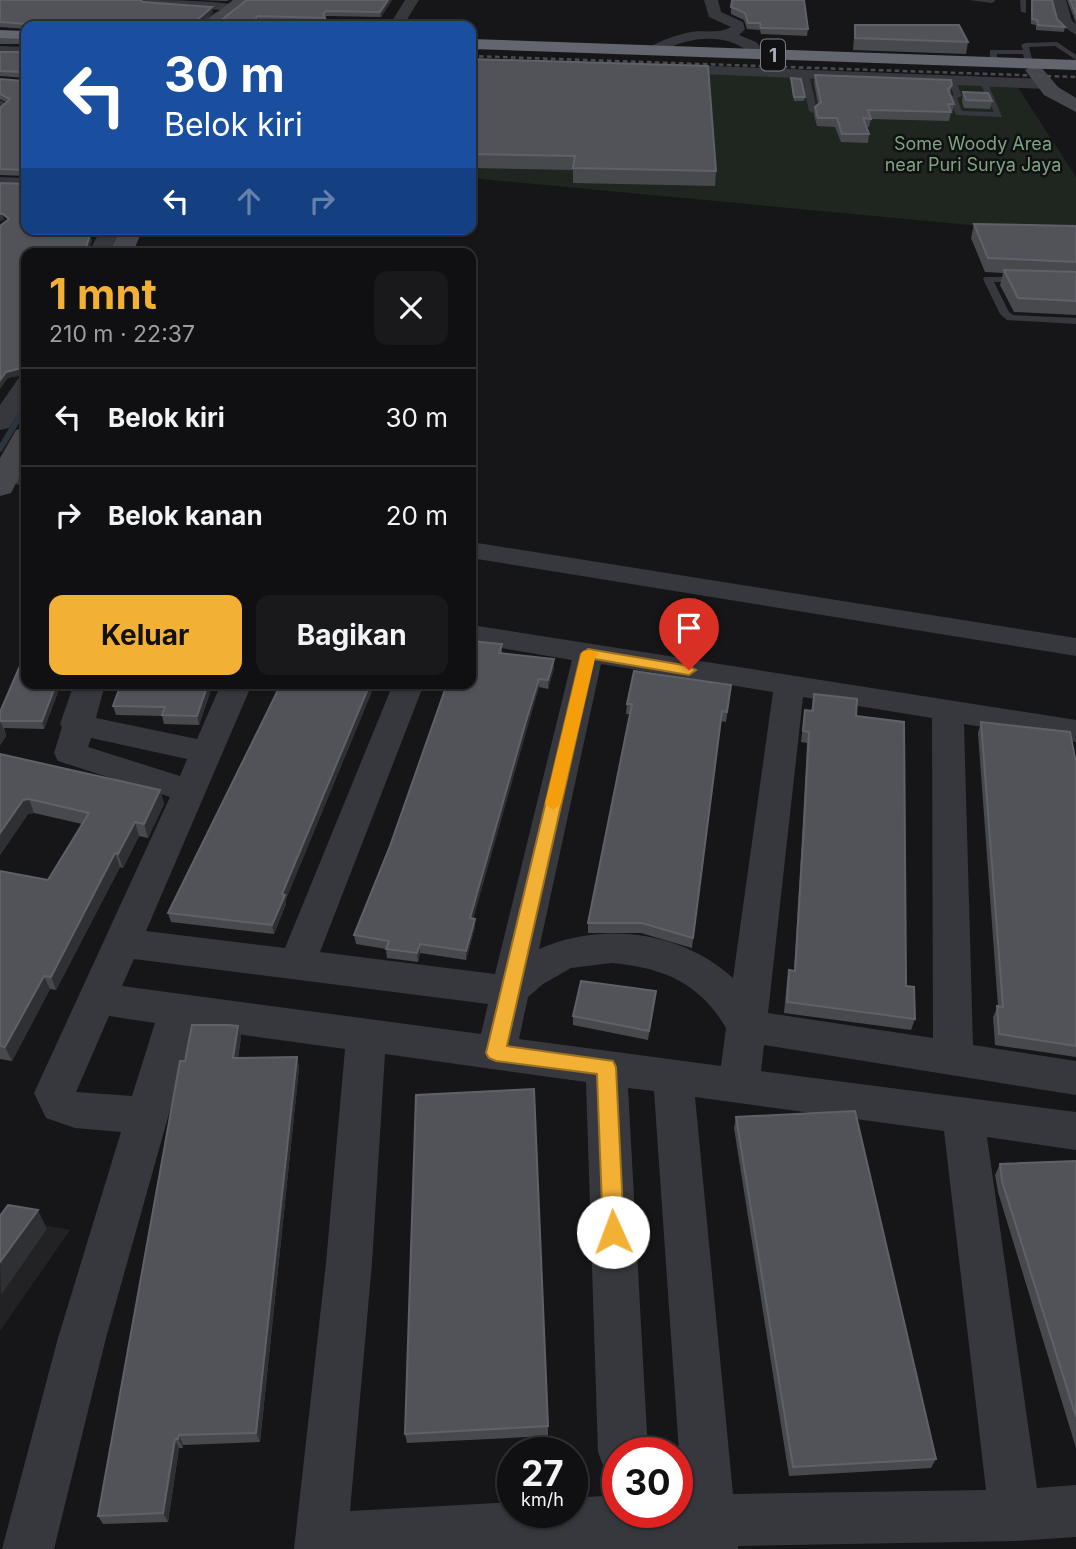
<!DOCTYPE html>
<html lang="id">
<head>
<meta charset="utf-8">
<style>
  :root { --surface:#101012; --page:#19191b; --text:#f1f3f6; --muted:#9c9d9f; --line:#303032; --accent:#f2b134 }
  body { margin:0; font-family:Inter,sans-serif; background:var(--page); color:var(--text); height:100vh; display:flex; flex-direction:column; font-size:26px; white-space:nowrap }
  * { box-sizing:border-box; margin:0 }
  p { font-size:23px; color:var(--muted) }
  .icon { flex:none; width:38px; height:38px; fill:none; stroke:currentColor; stroke-width:2; stroke-linecap:round; stroke-linejoin:round }
  .map { position:relative; flex:1; overflow:hidden }
  .drawer { position:absolute; left:21px; top:248px; width:455px; height:441px; display:flex; flex-direction:column; background:var(--surface); border-radius:14px; box-shadow:0 2px 5px #0004,0 0 0 2px var(--line) }
  .drawer>* { flex:none }
  .guide { position:absolute; left:21px; top:21px; width:455px; height:214px; border-radius:14px; box-shadow:0 2px 5px #0004,0 0 0 2px var(--line); background:#1a4fa0; color:#fff; overflow:hidden }
  .speed { position:absolute; left:497px; top:1437px; display:flex; gap:14px; font-size:35px; font-weight:700; text-align:center }
  .speed>* { display:grid; place-content:center; width:91px; height:91px; border-radius:50%; background:var(--surface); box-shadow:0 2px 5px #0004,0 0 0 2px var(--line); line-height:1 }
  .speed small { font-size:18px; font-weight:400 }
  .speed .limit { border:10px solid #d22; background:#fff; color:#111 }
  .pin { position:absolute; display:grid; place-items:center; width:60px; height:60px; color:#fff; margin:-72px -30px; border-radius:50% 50% 50% 0; rotate:-45deg; box-shadow:0 0 7px #0007 }
  .pin .icon { rotate:45deg }
  .me { position:absolute; width:77px; margin:-38px; rotate:358deg; stroke-linejoin:round; filter:drop-shadow(0 0 5px #0008) }
  .turn { display:flex; align-items:center; gap:24px; height:147px; padding:0 28px; font-size:32px }
  .turn .icon { width:91px; height:91px; stroke-width:2.5 }
  .turn b { display:block; font-size:49px; line-height:60px }
  .lanes { display:flex; align-items:center; height:66px; padding:0 28px; background:#0003; justify-content:center; gap:35px; direction:ltr }
  .lanes .off { opacity:.35 }
  .round { display:grid; place-items:center; flex:none; width:74px; height:74px; border-radius:14px; background:var(--page) }
  .summary { display:flex; align-items:center; justify-content:space-between; height:119px; padding:0 28px }
  h1 { font-size:42px; font-weight:700; line-height:52px; color:var(--accent) }
  .primary-button { display:flex; gap:14px; margin-top:auto; padding:14px 28px }
  .primary-button a { flex:1; height:80px; border-radius:14px; background:var(--accent); color:#111; font-size:28px; font-weight:700; line-height:80px; text-align:center }
  .primary-button a+a { background:var(--page); color:var(--text) }
  ul { padding:0; list-style:none }
  li { display:flex; align-items:center; gap:21px; height:98px; padding:0 28px; border-top:2px solid var(--line) }
  li div { flex:1 }
  li b { display:block; font-size:26px }
  li em { font-style:normal }
  .map>svg:first-child { display:block }
  .built { fill:#222225 }
  .green { fill:#1e261f }
  .lines { fill:none; stroke-linecap:round; stroke-linejoin:round }
  .stream-far1 { stroke:#2c353c; stroke-width:3.5 }
  .stream { stroke:#2c353c; stroke-width:6 }
  .lane { fill:#37383d; fill-rule:evenodd }
  .street { fill:#37383d; fill-rule:evenodd }
  .secondary { fill:#45474d; fill-rule:evenodd }
  .highway { fill:#63666e; fill-rule:evenodd }
  .rail { stroke:#4a4c52; stroke-width:2.5; stroke-dasharray:4.5 3.5; stroke-linecap:butt }
  .wall { fill:#47494d }
  .shaded-wall { fill:#2f3033 }
  .building { fill:#525359; stroke:#5f6168; stroke-width:2 }
  .route { fill:#f2b134; stroke:#9d7322; stroke-width:2 }
  .slow { fill:#f59e0b }
  .labels { text-anchor:middle; dominant-baseline:central; stroke-width:5; stroke-linejoin:round; paint-order:stroke }
  .far-park-label { font-size:18px; fill:#7fa381; stroke:#111113 }
  .shield { fill:#111113; stroke:#7b7e86; stroke-width:2 }
  .shield-label { font-size:19px; font-weight:bold; fill:#a8adb8 }
</style>
</head>
<body>
<div class="map">
<svg width="1076" height="1549" viewBox="0 0 1076 1549">
  <rect width="100%" height="100%" fill="#161618"/>
  <!-- built -->
  <path class="built" d="M0,1217L70,1230L0,1331Z"/>
  <!-- green -->
  <path class="green" d="M471,64L1015,83L1076,177V235L471,178Z"/>
  <g class="lines">
    <!-- stream-far1 -->
    <path class="stream-far1" d="M194,26L218,13"/>
    <!-- stream -->
    <path class="stream" d="M0,449L26,406"/>
    <!-- lane -->
    <path class="lane" d="M969,0H995V1L992,3Z
      M1020,0H1026V13L1021,12Z
      M326,19L398,20L401,22L398,24L328,22Z
      M1057,42L1076,55V60L1055,46L1029,47L1033,63L1029,65L1025,63L1023,54H997V64L990,62V50H1023L1021,45L1025,43Z
      M805,72L809,74L817,111L813,113L809,111L801,74Z
      M951,77L955,79L962,96L957,98L962,111L994,112L979,81L983,79L987,81L1002,117L956,115L949,97L954,95L947,79Z
      M985,277H1024L1026,279L1021,282H994L1009,312L1013,315L1076,318V324L1007,320L1000,314L983,279Z"/>
    <!-- street -->
    <path class="street" d="M137,0C157,0 227,0 240,7L233,11L144,4Z
      M405,0H419L403,26H389Z
      M704,0H718L721,12L743,22L745,29L739,35L756,42L767,54L764,57H754C733,34 696,35 669,48C661,52 657,56 648,54L646,51L648,48C661,40 676,35 691,32C704,30 720,34 731,27L709,17Z
      M1052,0H1066L1072,21L1076,24V35L1058,23Z
      M0,46L26,47V55L0,54Z
      M663,64L1045,79L1053,84L1045,89L658,72L655,69Z
      M0,100L9,105L0,111Z
      M0,177L26,178V188L0,187Z
      M101,229H121L108,254H88Z
      M26,377V401L9,428L0,430V405L18,379Z
      M6,467L26,470V486L0,481V469Z
      M471,542L1076,638V656L471,558Z
      M471,625L1076,720V742L964,724L973,1045L1076,1061V1095L764,1045L761,1071L1076,1112V1150L987,1137L1037,1488L1076,1485V1537L1015,1541L738,1546V1549H294L326,1263L345,1049L193,1028L106,1338L54,1549H2L58,1338L121,1132L75,1128L46,1118L34,1093L170,797L58,761L54,753L62,727L60,724L74,684H105L96,718L197,739L221,684H252L146,931L285,948L393,684H424L320,952L495,974L572,660L471,643ZM601,664L773,692L733,978C682,931 602,921 539,949ZM803,697L932,718L933,1038L768,1013ZM91,738L187,759L180,776L88,747ZM134,959L488,1004L481,1034L122,986ZM611,963C662,967 700,983 726,1028L721,1066L519,1039L528,997L543,984L571,968ZM109,1016L155,1023L132,1096L76,1092ZM385,1054L586,1082L598,1452L605,1470L618,1475V1452H648L628,1088L654,1091L682,1495H677V1512H618V1495L572,1498V1512H513V1502L350,1511L372,1263ZM695,1097L944,1131L986,1490L733,1494Z"/>
    <!-- secondary -->
    <path class="secondary" d="M233,0H251L217,26H199Z
      M1034,65L1040,66L1058,87L1076,98V112L1044,95L1025,70Z
      M121,229H143L132,254H108Z
      M26,427V464L11,493L0,496V458L16,430Z"/>
    <!-- highway -->
    <path class="highway" d="M0,30L26,31V41L0,40Z
      M471,39L1076,60V70L471,49Z"/>
    <!-- rail -->
    <path class="rail" d="M471,56L1076,77"/>
  </g>
  <!-- wall -->
  <path class="wall" d="M0,0L143,2L213,12L199,24H216L247,0H392L381,17L326,16L325,17L326,23L259,21L255,26H26V29L0,27Z
    M199,0H229L227,1Z
    M731,0L808,29L807,36L761,34L760,30L747,29L744,20L731,14Z
    M1031,0H1052L1057,19L1065,27L1064,32L1036,30V25L1031,24Z
    M1067,0H1076V23Z
    M855,25L968,42L966,54L853,50Z
    M0,38L25,39L26,44H0Z
    M26,51V78L0,76V52H25Z
    M471,59L716,171L715,186L573,183V170L471,168Z
    M815,75L952,85L950,94L954,104L952,113H951L949,121L871,119L869,127H867L869,134L868,143L841,142L835,127L817,126L814,115L815,107L818,104L814,83Z
    M791,78L805,97L804,101H794L791,82Z
    M0,79L24,81L26,176L0,175V108L6,102L0,99Z
    M963,92L992,101L990,109L964,108L962,101Z
    M974,224L1076,226V315L1014,312L1000,285L1003,273L985,272L971,238Z
    M502,644V653L554,659V668L548,689L539,687L526,730L473,918L475,919V927L466,960L420,953L418,962L387,958L386,949L356,944L354,935L390,846Z
    M61,684L44,729L4,728L6,736L0,745V712Z
    M213,684L199,725L164,724L162,716L116,715L113,706Z
    M281,684H375L286,899V904L274,934L171,922L168,913Z
    M731,685L726,722L721,721L692,948L641,933H588V923L630,714H626L627,704Z
    M814,694L856,716L906,986L915,1019L911,1030L784,1013L787,981L789,970L794,971L802,837L807,743L801,742L805,710L811,711Z
    M981,722L1076,763V1057L995,1045L993,1017L998,1006L978,733Z
    M0,754L160,790L164,804L148,838L139,836L123,868L120,867L56,990L50,989L12,1061L0,1059V871L48,880L82,824L34,813L28,814L0,855Z
    M656,991L648,1040L573,1025V1016Z
    M238,1026L241,1037L238,1058L297,1057L299,1068L260,1442L183,1445V1448H179L168,1522L103,1524L98,1516L185,1061Z
    M736,1117L936,1459L931,1468L789,1476L734,1128Z
    M1076,1161V1448L998,1192L995,1175L1000,1164Z
    M548,1426V1436L407,1443L405,1434Z"/>
  <!-- shaded-wall -->
  <path class="shaded-wall" d="M388,0H392L381,17L380,12Z
    M212,7L213,12L196,26V21Z
    M258,16L259,21L255,26L254,21Z
    M242,21V26H233Z
    M0,214H3L4,220L0,221Z
    M88,229H93L86,241L84,235Z
    M90,235L92,241L87,254L85,250Z
    M26,367V375L8,378L0,389V380L6,372Z
    M554,659V668L548,689V680Z
    M539,679V687L471,927L470,918Z
    M56,684H61L44,729L42,721Z
    M208,684H213L199,725L197,716Z
    M370,684H375L286,899V904L274,934L272,925L282,894Z
    M1,722L6,736L0,745V724Z
    M160,790L164,804L148,838L144,824Z
    M29,799L34,813L28,814L0,855V833L23,800Z
    M135,822L139,836L123,868L118,854Z
    M115,853L120,867L56,990L51,977Z
    M475,919V927L466,960V951Z
    M420,944V953L418,962L417,953Z
    M44,976L50,989L12,1061L5,1047Z
    M238,1026L241,1037L236,1070L233,1058Z
    M297,1057L299,1068L260,1442L256,1433Z
    M38,1210L47,1229L1,1295L0,1262Z
    M179,1435L183,1445V1448L178,1439Z
    M175,1439L179,1448L168,1522L163,1513Z"/>
  <!-- building -->
  <path class="building" d="M0,0H140L143,2L212,7L196,21L198,24H216L247,0H388L380,12L326,11L323,14L325,18L258,16L254,21H242L233,26H27V24L0,22Z
    M732,0H804L808,29L761,28L760,23H748L745,13L731,7Z
    M1032,0H1052L1057,19L1065,27L1038,25L1037,20L1032,19Z
    M1070,0H1076V15Z
    M855,25H959L968,42L855,38Z
    M26,51V76L25,72L0,71V52H25Z
    M471,59L708,66L716,171L573,168L575,156L471,154Z
    M815,75L951,80L952,85L948,89L954,104H948L951,112L868,110L871,119L863,118L869,134H842L837,118H818L815,107L821,102Z
    M791,78L801,79L805,97H794Z
    M0,79L24,81L26,80V170L0,169V108L10,99L0,94Z
    M963,92L988,93L992,101L966,100Z
    M0,183L26,184V229H88L84,235H90L85,250H104L102,254H26V367L6,372L0,380V226L9,219L3,214H0Z
    M974,224L1076,226V262L988,258Z
    M1004,270L1076,272V301L1018,298Z
    M471,641L502,644L499,653L554,659L548,680L539,679L526,721L470,918L475,919L466,951L420,944L417,953L386,949L389,941L354,935L390,846L447,684H471Z
    M26,652V684H56L42,721H0V712Z
    M634,671L731,685L727,712L722,711L693,938L642,923H588L632,704H627Z
    M121,684H208L197,716L162,715L165,707L113,706Z
    M281,684H370L282,894L285,895L272,925L168,913Z
    M814,694L857,699L856,716L904,722L906,986L914,987L915,1019L787,1002L789,970L795,971L804,826L809,732L803,731L804,720L805,710L813,711Z
    M981,722L1070,732L1076,763V1046L999,1034L997,1006L1003,1007Z
    M0,754L160,790L144,824L135,822L118,854L115,853L51,977L44,976L5,1047L0,1046V871L48,880L89,813L29,799L23,800L0,833Z
    M581,981L656,991L649,1031L573,1016Z
    M192,1025H229L238,1026L233,1058L297,1057L256,1433L179,1435L178,1439H175L163,1513L98,1516L180,1061H185Z
    M534,1089L548,1426L405,1434L416,1095Z
    M855,1111L936,1459L793,1467L736,1117Z
    M1076,1161V1417L1002,1181L1000,1164Z
    M8,1205L38,1210L0,1262V1216Z"/>
  <!-- route -->
  <path class="route" d="M588,649L689,666L696,670L689,675L594,659L507,1046L613,1061L616,1067L624,1232L621,1239L613,1242L606,1239L603,1232L597,1074L496,1061L489,1058L486,1053L581,654Z"/>
  <!-- slow -->
  <path class="slow" d="M591,650L599,654L595,658L561,804L553,810L545,804L581,654L583,651Z"/>
  <g class="labels">
    <!-- far-park labels -->
    <g class="far-park-label">
      <text x="973" y="143">Some Woody Area<tspan x="973" dy="21">near Puri Surya Jaya</tspan></text>
    </g>
    <!-- shield labels -->
    <rect class="shield" x="761" y="39.5" width="24" height="31" rx="5"/>
    <g class="shield-label">
      <text x="773" y="55">1</text>
    </g>
  </g>
</svg>
<div class="speed"><div>27<small>km/h</small></div><div class="limit">30</div></div>
<div class="pin" style="left:689px;top:670px;background:#d93025"><svg class="icon" aria-label="arrive" viewBox="0 0 24 24"><path d="M6 21V4h12l-3 4 3 4H6"/></svg></div>
<svg class="me" style="left:613px;top:1232px" viewBox="-20 -20 40 40"><circle r="19" fill="#fff"/><path d="M0-13L10 11 0 6-10 11z" fill="#f2b134"/></svg>
<div class="guide">
<div class="turn"><svg class="icon" aria-label="left" viewBox="0 0 24 24"><path d="M17 20v-9H6M10 6l-5 5 5 5"/></svg><div><b>30 m</b>Belok kiri</div></div>
<div class="lanes"><svg class="icon" aria-label="left" viewBox="0 0 24 24"><path d="M17 20v-9H6M10 6l-5 5 5 5"/></svg><svg class="icon off" aria-label="ahead" viewBox="0 0 24 24"><path d="M12 20V5M6 11l6-6 6 6"/></svg><svg class="icon off" aria-label="right" viewBox="0 0 24 24"><path d="M7 20v-9h11M14 6l5 5-5 5"/></svg></div>
</div>
<section class="drawer">
<div class="summary"><div><h1>1 mnt</h1><p>210 m · 22:37</p></div><a class="round"><svg class="icon" aria-label="close" viewBox="0 0 24 24"><path d="M6 6l12 12M18 6L6 18"/></svg></a></div>
<ul>
<li><svg class="icon" aria-label="left" viewBox="0 0 24 24"><path d="M17 20v-9H6M10 6l-5 5 5 5"/></svg><div><b>Belok kiri</b></div><em>30 m</em></li>
<li><svg class="icon" aria-label="right" viewBox="0 0 24 24"><path d="M7 20v-9h11M14 6l5 5-5 5"/></svg><div><b>Belok kanan</b></div><em>20 m</em></li>
</ul>
<div class="primary-button"><a>Keluar</a><a>Bagikan</a></div>
</section>
</div>
</body>
</html>
